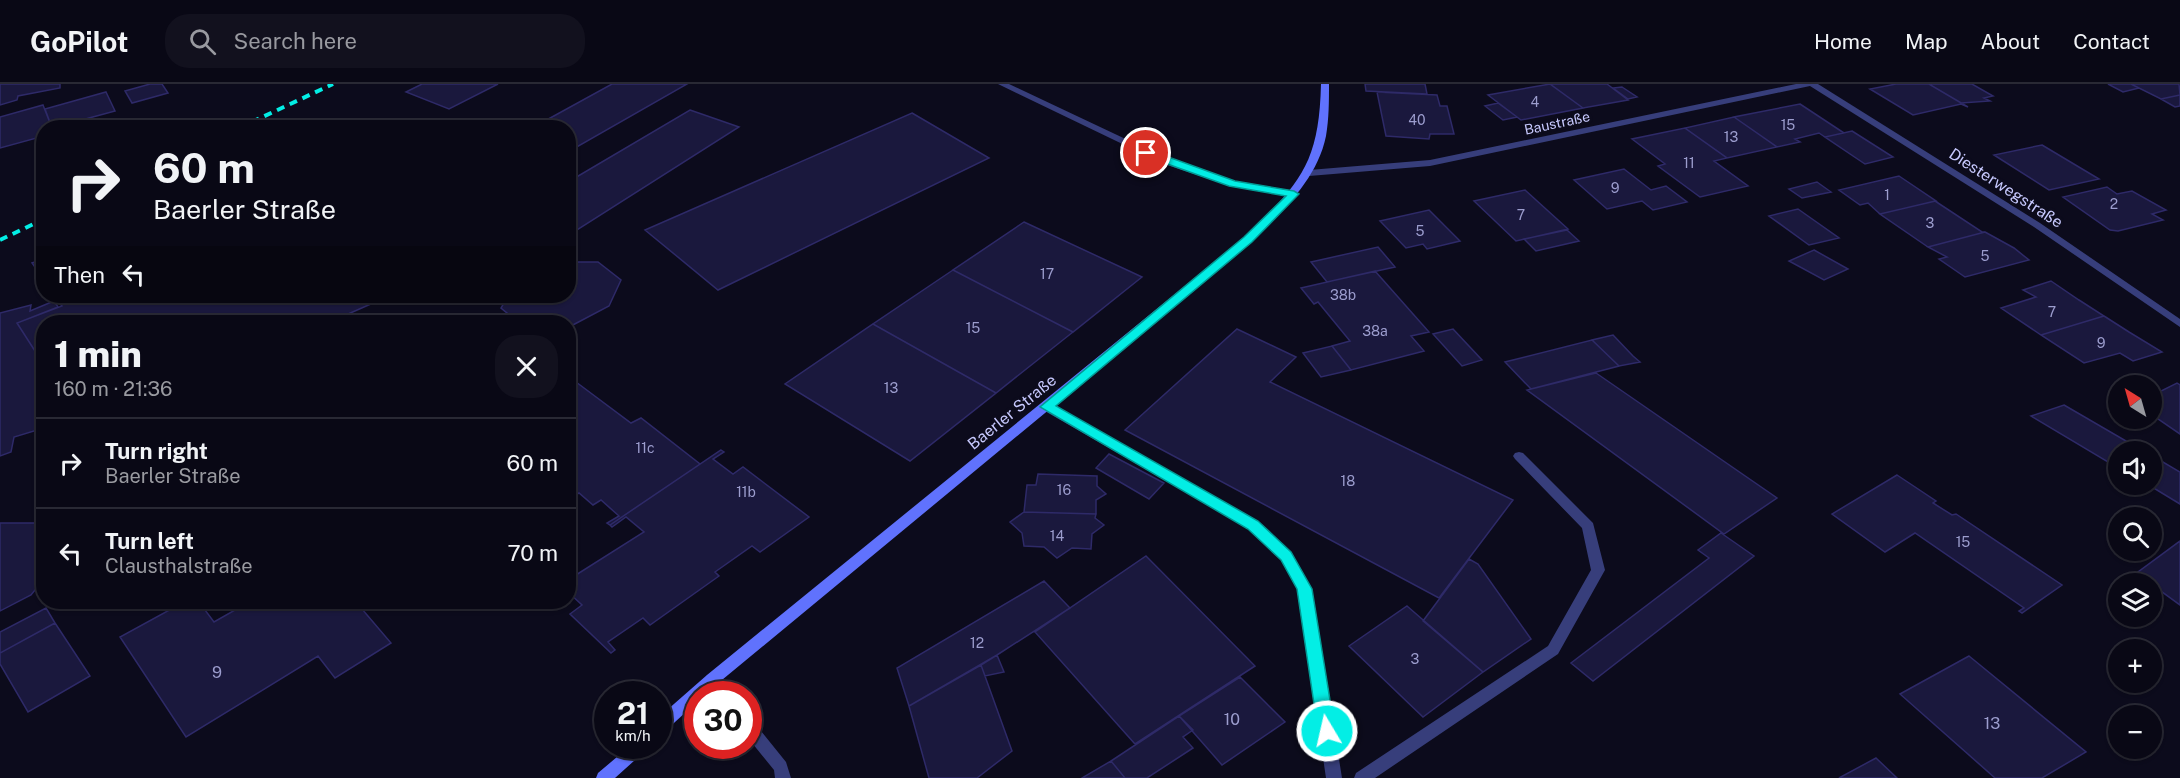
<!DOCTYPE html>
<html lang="en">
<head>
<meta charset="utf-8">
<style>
  :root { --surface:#090815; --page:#12111e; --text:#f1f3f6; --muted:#999aa0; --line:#292934 }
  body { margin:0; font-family:"Public Sans",sans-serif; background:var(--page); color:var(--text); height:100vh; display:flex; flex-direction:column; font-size:22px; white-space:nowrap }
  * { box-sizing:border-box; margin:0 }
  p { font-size:20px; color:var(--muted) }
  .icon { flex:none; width:33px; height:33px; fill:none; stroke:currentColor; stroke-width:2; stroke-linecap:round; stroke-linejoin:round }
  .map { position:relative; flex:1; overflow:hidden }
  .side { position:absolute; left:36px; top:231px; width:540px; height:294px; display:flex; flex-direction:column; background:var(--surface); border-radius:24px; box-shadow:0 2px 4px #0004,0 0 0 2px var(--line) }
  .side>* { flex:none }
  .guide { position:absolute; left:36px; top:36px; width:540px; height:183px; border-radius:24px; box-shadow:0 2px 4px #0004,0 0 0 2px var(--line); background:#090815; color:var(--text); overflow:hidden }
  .needle { width:39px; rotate:323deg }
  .fabs { position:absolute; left:2108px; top:291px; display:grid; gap:12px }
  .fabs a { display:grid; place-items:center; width:54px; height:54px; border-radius:50%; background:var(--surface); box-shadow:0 2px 4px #0004,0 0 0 2px var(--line); font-size:30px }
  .speed { position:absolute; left:594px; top:597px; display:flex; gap:12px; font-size:30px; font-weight:700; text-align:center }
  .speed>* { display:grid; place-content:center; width:78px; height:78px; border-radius:50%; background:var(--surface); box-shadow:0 2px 4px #0004,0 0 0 2px var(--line); line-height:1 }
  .speed small { font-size:15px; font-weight:400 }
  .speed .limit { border:9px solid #d22; background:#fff; color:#111 }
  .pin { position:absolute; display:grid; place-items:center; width:51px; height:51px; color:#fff; margin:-26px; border:3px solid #fff; border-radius:50%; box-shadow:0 2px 6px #0007 }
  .me { position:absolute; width:66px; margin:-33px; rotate:351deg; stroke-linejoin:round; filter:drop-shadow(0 0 4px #0008) }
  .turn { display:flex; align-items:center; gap:21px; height:126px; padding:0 18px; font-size:27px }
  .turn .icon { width:78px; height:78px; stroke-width:2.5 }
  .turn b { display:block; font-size:42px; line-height:51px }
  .then { display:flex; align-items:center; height:57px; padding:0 18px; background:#0003; gap:12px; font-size:22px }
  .round { display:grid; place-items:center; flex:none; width:63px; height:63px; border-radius:24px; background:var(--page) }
  .summary { display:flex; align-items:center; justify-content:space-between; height:102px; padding:0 18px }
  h1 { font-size:36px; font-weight:800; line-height:45px }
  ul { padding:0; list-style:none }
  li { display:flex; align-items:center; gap:18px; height:90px; padding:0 18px; border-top:2px solid var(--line) }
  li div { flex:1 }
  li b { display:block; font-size:22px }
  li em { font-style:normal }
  header { display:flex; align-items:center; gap:36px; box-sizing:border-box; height:84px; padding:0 30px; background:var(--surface); border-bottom:2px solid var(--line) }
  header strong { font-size:28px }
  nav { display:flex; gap:33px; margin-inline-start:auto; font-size:21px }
  .search { width:420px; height:54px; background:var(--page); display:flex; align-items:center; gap:15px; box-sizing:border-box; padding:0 21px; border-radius:24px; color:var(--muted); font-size:22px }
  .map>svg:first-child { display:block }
  .building { fill:#1a183d; stroke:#2e2a68; stroke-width:1.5 }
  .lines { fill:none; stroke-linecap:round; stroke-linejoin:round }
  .lane { fill:#373e7b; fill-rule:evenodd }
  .street { fill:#373e7b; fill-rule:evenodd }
  .secondary { fill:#6072fd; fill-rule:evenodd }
  .rail { stroke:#03eee5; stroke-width:4; stroke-dasharray:8 6; stroke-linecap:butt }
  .route { fill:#03eee5; stroke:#029b95; stroke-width:1.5 }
  .labels { text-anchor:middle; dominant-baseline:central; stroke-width:6; stroke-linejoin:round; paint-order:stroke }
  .number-label { font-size:14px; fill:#9c9dce }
  .far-street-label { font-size:14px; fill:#c7c9fe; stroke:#0c0b1c }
  .street-label { font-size:16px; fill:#c7c9fe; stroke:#0c0b1c }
  .near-number-label { font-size:16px; fill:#9c9dce }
</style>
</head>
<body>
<header>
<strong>GoPilot</strong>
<div class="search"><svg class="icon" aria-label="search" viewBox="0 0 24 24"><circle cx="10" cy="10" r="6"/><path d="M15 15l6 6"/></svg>Search here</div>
<nav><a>Home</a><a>Map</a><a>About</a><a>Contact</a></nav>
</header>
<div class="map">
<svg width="2180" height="694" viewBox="0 0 2180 694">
  <rect width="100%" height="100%" fill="#0c0b1c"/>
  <!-- building -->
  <path class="building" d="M0,0H60V4L18,12L17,16L0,21Z
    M150,0H162L168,9L132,19L125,7Z
    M422,0H498L449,25L406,8Z
    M612,0H687L568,68V44H532Z
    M1365,0H1425L1427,10L1366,7Z
    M1550,0L1583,24L1521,36L1488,11Z
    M1550,0H1607L1628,16L1583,24Z
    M1896,0H1929L1968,23L1961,20L1913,31L1870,5Z
    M1929,0H1972L1993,12L1984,14L1990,17L1961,19Z
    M2108,0H2131L2139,4L2123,8Z
    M2131,0H2179L2180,11L2161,15Z
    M1622,3L1637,13L1628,15L1613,4Z
    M106,8L115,27L52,44L45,25Z
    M1377,8L1437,11L1440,22H1447L1454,50H1430L1429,55L1386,52Z
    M2180,11V22L2175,23L2161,15Z
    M1498,19L1517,33L1503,36L1485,22Z
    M1800,20L1844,49L1825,53L1819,49L1795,55L1800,58L1777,63L1734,33Z
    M43,21L52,44H44V52L0,64V33Z
    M690,26L739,43L577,146L568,142V98Z
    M912,29L989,74L718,206L645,146Z
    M1734,33L1777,63L1727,74L1685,44Z
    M1685,44L1727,74L1714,77L1748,102L1700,113L1658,82L1665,80L1632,55Z
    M1852,47L1893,73L1865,80L1825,53Z
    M2042,61L2099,95L2049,106L1994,71Z
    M1624,85L1651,106L1666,102L1687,118L1653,126L1642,117L1607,125L1574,96Z
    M1899,92L1936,117L1880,130L1868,119L1860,121L1839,106Z
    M1817,98L1831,108L1802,114L1789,105Z
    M2107,103L2117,110L2132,107L2166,126L2152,130L2163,136L2118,147L2110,146L2063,113Z
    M1525,106L1568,145L1516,157L1474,117Z
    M1935,117L1982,148H1985L1928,163L1880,130Z
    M1798,125L1839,154L1809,161L1769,132Z
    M1429,126L1460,157L1427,165L1423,160L1406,164L1380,137Z
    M1024,138L1142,193L1073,248L953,186Z
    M1567,146L1579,157L1536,167L1524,155Z
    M1985,148L2014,164L2029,176L1965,193L1939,175L1947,173L1928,163Z
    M1378,163L1395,183L1327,198L1311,178Z
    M1814,166L1848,185L1824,196L1789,177Z
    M44,175V196L32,179Z
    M568,178H598L621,196L609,222L569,243L568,238H518L501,224L508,212H568Z
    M953,186L1073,248L996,309L873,240Z
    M1375,187L1429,248L1411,252L1424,267L1351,286L1332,262L1350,257L1318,218L1314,220L1301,204Z
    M2051,197L2079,216L2104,232L2041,251L2001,224L2036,213L2023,206Z
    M55,212H389L330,238H44V281L17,239L62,222Z
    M54,217L58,223L17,239L44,281V344L14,353L11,368L0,372V229L31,221L30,227Z
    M2104,232L2129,248L2162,268L2133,277L2120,269L2084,279L2041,251Z
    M873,240L996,309L910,377L785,300Z
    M1237,245L1296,273L1270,298L1513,416L1439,514L1125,346Z
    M1453,245L1482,276L1462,282L1433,250Z
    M1613,251L1633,272L1640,278L1619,282L1592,256Z
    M1592,256L1619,282L1531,305L1505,278Z
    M1332,262L1351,286L1321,293L1303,269Z
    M1596,289L1777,414L1724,450L1527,306Z
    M568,292L631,339L641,334L700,380L610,441L607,439L619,432L601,416L593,421L579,409L568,415Z
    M2177,299L2180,301V350L2151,330V312Z
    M2064,321L2145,368H2118V384L2031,332Z
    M721,366L724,368L713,375L733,390L743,383L809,433L760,468L752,462L715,488L719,492L650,541L643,534L608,558L615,566L611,569L570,530L582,521L568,508V496L644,448L626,433L612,443L610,441Z
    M1109,370L1164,399L1149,415L1096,384Z
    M2151,371L2180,388V420L2147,400H2151Z
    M1038,390L1097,392V402L1106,410L1096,416V430L1024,428L1027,401H1036Z
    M1897,391L1936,417L1933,419L1952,431L1956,430L2062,501L2022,529L2019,527L2024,524L1915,449L1885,468L1832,430Z
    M1024,428L1096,430L1095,434L1104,441L1092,450L1091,465L1072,464L1057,474L1044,463L1024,462L1022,449L1010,438Z
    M0,439H44V495L31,511L0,527Z
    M1721,449L1754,472L1593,597L1571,579L1709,474L1698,466Z
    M2180,457V521L2151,500L2134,491Z
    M1146,472L1255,582L1135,660L1035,548Z
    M1469,475L1478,480L1531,555L1483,588L1423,537Z
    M1044,497L1070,524L997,571L909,622L897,584Z
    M184,518H199L214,538L249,518H356L391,559L335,594L318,572L186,653L120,553Z
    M1407,522L1483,588L1423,633L1349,562Z
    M46,524L55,539L0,569V548Z
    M55,539L90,592L28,628L0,580V569Z
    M997,571L1004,588L985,592L981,581Z
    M1969,572L2086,668L2042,694H1995L1900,610Z
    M981,581L1012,667L977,694H929L909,622Z
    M1240,593L1285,638L1222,681L1179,632Z
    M1179,632L1193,646L1183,653L1193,664L1147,694H1125L1111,677Z
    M1876,674L1897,694H1839Z
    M1111,677L1125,694H1082Z"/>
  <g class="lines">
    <!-- lane -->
    <path class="lane" d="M1519,368L1523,369L1593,439L1605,486L1558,570L1375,694H1354L1356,689L1548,562L1591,486L1582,444L1515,375L1513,372L1515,369Z"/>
    <!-- street -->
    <path class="street" d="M998,0H1009L1170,76L1235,97L1294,107L1299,110L1294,113L1230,102L1164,80Z
      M1796,0H1818L2040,139L2180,235V243L2034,143L1810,2L1430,82L1309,92L1304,89L1309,86L1430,76Z
      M1047,319L1258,438L1291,468L1312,505L1342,694H1326L1298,505L1281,476L1248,444L1043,326L1041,323Z
      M712,589L717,591L731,610H716L705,595L707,591Z
      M748,636L753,637L786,678L791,694H775L774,686L748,654Z"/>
    <!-- secondary -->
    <path class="secondary" d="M1321,0H1329C1329,17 1329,35 1326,52C1317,96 1282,127 1252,158L705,610H698V617L663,649L658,650V634L707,591L1244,154C1300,99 1319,81 1321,0Z
      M630,662H648L645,667L615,694H596L598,689Z"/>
    <!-- rail -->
    <path class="rail" d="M239,44L333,0
      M0,156L44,135"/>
  </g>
  <!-- route -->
  <path class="route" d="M1142,66H1149L1235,97L1294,107L1299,110L1252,158L1056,322L1258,437L1291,468L1312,505L1335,647L1333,652L1327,654L1321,652L1318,647L1297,505L1281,476L1248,445L1040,323L1244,153L1286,112L1229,102L1142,71Z"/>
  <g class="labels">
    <!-- number labels -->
    <g class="number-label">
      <text x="1535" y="18">4</text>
      <text x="1417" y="36">40</text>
      <text x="1788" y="41">15</text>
      <text x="1731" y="53">13</text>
      <text x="1689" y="79">11</text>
      <text x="1615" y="104">9</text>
      <text x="1887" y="111">1</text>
      <text x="2114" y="120">2</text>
      <text x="1521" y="131">7</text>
      <text x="1930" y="139">3</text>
      <text x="1420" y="147">5</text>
      <text x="1985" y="172">5</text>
      <text x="1047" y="190">17</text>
      <text x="1343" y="211">38b</text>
      <text x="2052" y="228">7</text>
      <text x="973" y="244">15</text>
      <text x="1375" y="247">38a</text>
      <text x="2101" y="259">9</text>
      <text x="891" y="304">13</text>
      <text x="645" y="364">11c</text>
      <text x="1348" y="397">18</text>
      <text x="1064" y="406">16</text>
      <text x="746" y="408">11b</text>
      <text x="1057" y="452">14</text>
      <text x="1963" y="458">15</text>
      <text x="977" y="559">12</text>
      <text x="1415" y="575">3</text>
    </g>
    <!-- far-street labels -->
    <g class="far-street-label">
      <text transform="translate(1557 39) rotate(-12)">Baustraße</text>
    </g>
    <!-- street labels -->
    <g class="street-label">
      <text transform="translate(2006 104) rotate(33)">Diesterwegstraße</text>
      <text transform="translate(1012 328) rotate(-39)">Baerler Straße</text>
    </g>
    <!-- near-number labels -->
    <g class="near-number-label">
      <text x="217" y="588">9</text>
      <text x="1232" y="635">10</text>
      <text x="1992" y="639">13</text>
    </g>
  </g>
</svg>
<div class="fabs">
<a><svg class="needle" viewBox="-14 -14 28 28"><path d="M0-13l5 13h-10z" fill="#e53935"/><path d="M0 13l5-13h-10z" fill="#999aa0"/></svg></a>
<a><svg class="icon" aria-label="sound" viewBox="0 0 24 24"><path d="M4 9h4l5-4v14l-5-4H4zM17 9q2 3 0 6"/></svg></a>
<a><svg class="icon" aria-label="search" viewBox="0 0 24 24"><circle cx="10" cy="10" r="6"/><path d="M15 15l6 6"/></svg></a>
<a><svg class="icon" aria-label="layers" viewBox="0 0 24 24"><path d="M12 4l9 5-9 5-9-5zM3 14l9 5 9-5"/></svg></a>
<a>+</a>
<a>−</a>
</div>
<div class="speed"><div>21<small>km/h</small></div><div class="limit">30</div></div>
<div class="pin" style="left:1146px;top:69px;background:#d93025"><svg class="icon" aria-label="arrive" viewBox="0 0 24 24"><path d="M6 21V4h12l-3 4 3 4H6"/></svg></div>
<svg class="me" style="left:1327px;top:647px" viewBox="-20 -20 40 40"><circle r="17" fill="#03eee5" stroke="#fff" stroke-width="3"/><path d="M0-11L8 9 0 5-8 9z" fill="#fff"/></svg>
<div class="guide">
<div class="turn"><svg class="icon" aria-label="right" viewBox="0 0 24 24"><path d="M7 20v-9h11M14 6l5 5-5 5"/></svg><div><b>60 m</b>Baerler Straße</div></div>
<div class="then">Then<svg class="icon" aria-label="left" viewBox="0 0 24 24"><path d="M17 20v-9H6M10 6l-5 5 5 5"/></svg></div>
</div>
<section class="side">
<div class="summary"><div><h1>1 min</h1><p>160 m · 21:36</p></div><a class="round"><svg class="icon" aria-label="close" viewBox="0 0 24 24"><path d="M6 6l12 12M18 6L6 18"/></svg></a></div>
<ul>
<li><svg class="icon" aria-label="right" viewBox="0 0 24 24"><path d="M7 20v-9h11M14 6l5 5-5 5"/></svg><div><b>Turn right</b><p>Baerler Straße</p></div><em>60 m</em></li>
<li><svg class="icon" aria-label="left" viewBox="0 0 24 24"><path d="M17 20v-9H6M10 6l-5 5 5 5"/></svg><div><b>Turn left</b><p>Clausthalstraße</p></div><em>70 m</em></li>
</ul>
</section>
</div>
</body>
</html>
